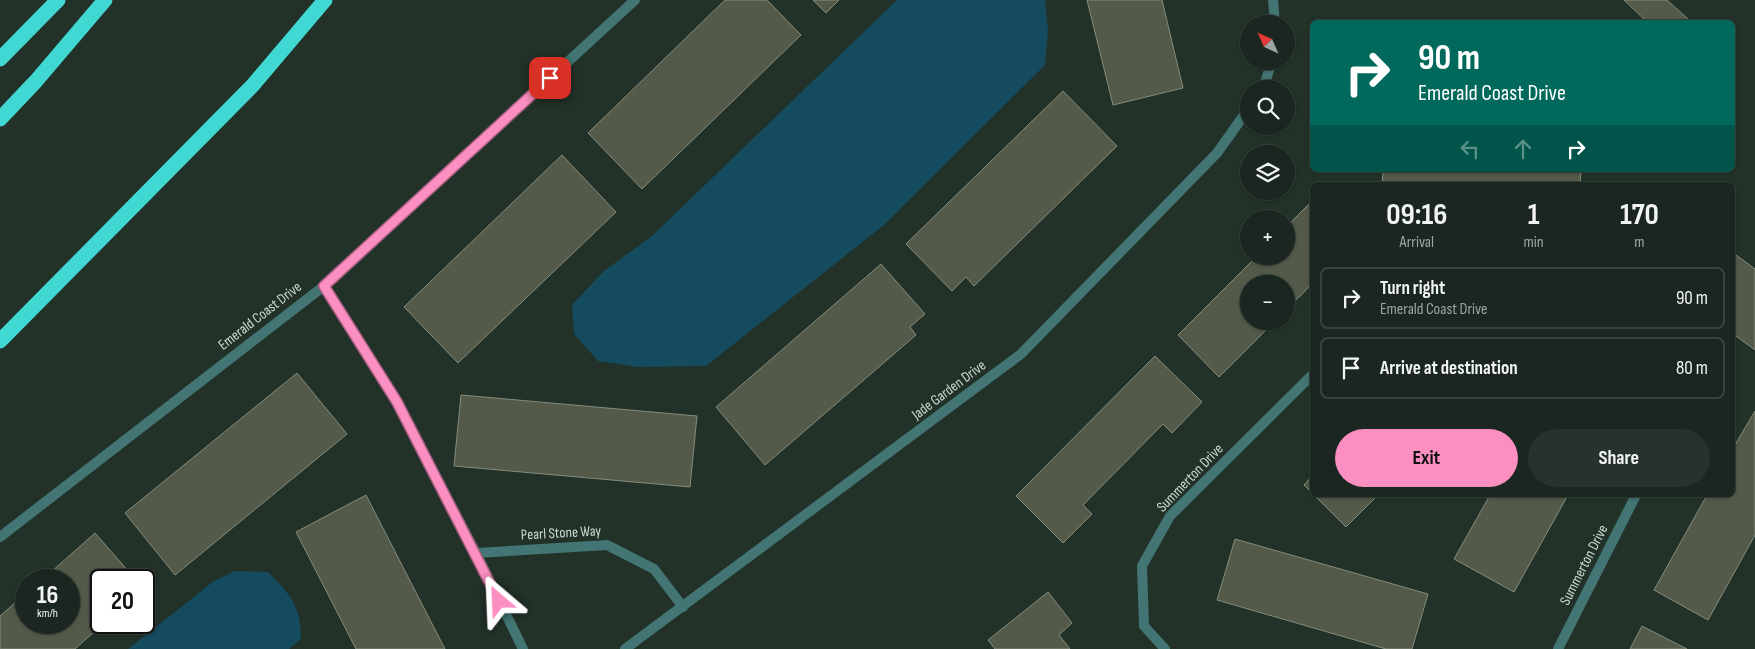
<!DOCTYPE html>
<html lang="en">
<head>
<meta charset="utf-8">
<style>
  :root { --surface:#1a261f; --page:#27322c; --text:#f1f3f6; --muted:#9fa5a4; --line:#38433d; --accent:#fc8fc2 }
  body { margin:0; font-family:"Sofia Sans Condensed",sans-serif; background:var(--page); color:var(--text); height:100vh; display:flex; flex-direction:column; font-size:19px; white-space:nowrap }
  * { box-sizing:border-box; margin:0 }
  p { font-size:16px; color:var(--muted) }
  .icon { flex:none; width:28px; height:28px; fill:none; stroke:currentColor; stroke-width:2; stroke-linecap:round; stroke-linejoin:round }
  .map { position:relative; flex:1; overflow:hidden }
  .details { position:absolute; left:1310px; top:182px; width:425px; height:315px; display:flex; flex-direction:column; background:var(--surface); border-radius:8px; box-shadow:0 1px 4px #0004,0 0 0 1px var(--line) }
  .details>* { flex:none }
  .top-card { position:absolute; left:1310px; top:20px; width:425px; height:152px; border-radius:8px; box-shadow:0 1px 4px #0004,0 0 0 1px var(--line); background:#00695c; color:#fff; overflow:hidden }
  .needle { width:32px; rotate:315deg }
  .tools { position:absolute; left:1240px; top:15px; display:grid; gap:10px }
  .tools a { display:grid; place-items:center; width:55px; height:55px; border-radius:50%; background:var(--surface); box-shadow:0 1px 4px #0004,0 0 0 1px var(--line); font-size:25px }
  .speed { position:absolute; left:15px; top:569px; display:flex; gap:10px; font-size:25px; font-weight:700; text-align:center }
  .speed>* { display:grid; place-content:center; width:65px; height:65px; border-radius:50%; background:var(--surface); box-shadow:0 1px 4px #0004,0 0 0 1px var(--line); line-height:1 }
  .speed small { font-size:12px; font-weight:400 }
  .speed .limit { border:2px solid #111; border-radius:8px; background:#fff; color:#111 }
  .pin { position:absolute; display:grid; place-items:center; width:42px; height:42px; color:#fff; margin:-21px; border-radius:10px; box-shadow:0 2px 8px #0006 }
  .me { position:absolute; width:55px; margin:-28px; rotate:334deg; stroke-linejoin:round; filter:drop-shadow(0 0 4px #0008) }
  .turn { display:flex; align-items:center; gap:18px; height:105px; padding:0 25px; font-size:22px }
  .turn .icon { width:65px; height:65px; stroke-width:2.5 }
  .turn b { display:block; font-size:35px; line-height:42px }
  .lanes { display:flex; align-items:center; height:48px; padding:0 25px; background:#0003; justify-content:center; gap:25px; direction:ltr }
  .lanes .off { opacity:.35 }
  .eta { display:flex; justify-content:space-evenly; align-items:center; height:85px; text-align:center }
  .eta b { font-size:30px; font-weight:700; line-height:35px }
  .button { display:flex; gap:10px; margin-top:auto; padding:10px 25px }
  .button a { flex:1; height:58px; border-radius:30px; background:var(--accent); color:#111; font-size:20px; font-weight:700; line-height:58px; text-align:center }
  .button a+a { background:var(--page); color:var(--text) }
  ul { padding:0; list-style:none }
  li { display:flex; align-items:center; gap:15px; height:62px; margin:0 10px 8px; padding:0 15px; border:2px solid var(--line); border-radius:8px }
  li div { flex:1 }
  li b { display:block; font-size:19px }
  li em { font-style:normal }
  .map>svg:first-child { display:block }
  .water { fill:#144b5e }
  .building { fill:#545a4a; stroke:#858c7b }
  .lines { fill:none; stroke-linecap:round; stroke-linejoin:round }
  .lane { stroke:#427573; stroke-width:10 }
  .highway { stroke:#41d8d3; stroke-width:15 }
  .route-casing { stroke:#a45d7e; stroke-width:12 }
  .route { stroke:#fc8fc2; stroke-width:9 }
  .labels { text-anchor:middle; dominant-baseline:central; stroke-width:4.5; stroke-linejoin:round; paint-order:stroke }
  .street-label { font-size:15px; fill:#ced8d1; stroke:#223229 }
</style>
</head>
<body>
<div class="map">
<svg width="1755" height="649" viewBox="0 0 1755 649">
  <rect width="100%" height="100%" fill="#223229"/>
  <!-- water -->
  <path class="water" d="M897,0H1045L1048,31L1045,65L884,225L706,366L638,367L598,361L574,334L572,305L604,271L652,236Z
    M235,571L268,572C290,594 301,606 301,639L289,649H128L214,581Z"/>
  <!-- building -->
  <path class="building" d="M725,0H767L801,35L642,189L588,133Z
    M813,0H839L826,13Z
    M1087,0H1162L1183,88L1113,105Z
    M1624,0H1667L1688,19L1684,22H1647Z
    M1063,91L1117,146L974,286L966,277L952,291L906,244Z
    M562,155L616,212L458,363L404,307Z
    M1383,170H1581L1580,185H1382Z
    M1312,201V284L1286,310V284H1249V321H1275L1219,377L1178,335L1257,256H1286V227Z
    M1732,252L1755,269V350L1732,333Z
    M881,264L925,314L910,327L916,335L765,465L716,407Z
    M1155,356L1202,402L1172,433L1163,424L1083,505L1092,514L1063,543L1016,496Z
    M297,373L347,434L175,575L125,513Z
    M461,395L697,416L690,487L454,466Z
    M1755,411V535L1708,620L1654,590L1707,495H1732V450Z
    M1312,476V493L1304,485Z
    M366,495L445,649H356L296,532Z
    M1314,495H1378L1346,527Z
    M1490,495H1568L1514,592L1454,559Z
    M95,533L136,580H101V622H105L75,649H0V616L26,593V622H69V580H42Z
    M1235,539L1428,594L1412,649H1386L1217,600Z
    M1048,592L1072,623L1059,635L1070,649H995L988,640Z
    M1642,626L1687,649H1630Z"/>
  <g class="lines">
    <!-- lane -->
    <path class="lane" d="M1273,0L1275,24
      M1263,89L1272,61
      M324,286L397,403L476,553L523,649
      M0,537L324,286L635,0
      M476,553L607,545L654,569L683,607
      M625,649L1021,354L1217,153L1249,108
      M1165,649L1144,626L1142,566L1170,516L1312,375
      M1558,649L1636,495"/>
    <!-- highway -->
    <path class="highway" d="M0,59L58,0
      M0,119L36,81L105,0
      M0,341L253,85L325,0"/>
  </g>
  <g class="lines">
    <!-- route casing -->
    <g class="route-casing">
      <path id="route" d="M499,601L397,402L324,286L550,78"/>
    </g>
    <!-- route -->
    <use href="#route" class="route"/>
  </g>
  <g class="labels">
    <!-- street labels -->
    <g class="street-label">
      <text transform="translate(260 316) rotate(-38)">Emerald Coast Drive</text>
      <text transform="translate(949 390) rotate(-37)">Jade Garden Drive</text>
      <text transform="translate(1190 478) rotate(-46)">Summerton Drive</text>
      <text transform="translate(561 533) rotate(-3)">Pearl Stone Way</text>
      <text transform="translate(1584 565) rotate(-63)">Summerton Drive</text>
    </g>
  </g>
</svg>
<div class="tools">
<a><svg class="needle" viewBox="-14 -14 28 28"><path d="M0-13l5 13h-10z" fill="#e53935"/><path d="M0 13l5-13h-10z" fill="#9fa5a4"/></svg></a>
<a><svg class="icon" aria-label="search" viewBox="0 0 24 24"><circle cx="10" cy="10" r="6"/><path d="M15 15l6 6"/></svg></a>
<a><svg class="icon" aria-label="layers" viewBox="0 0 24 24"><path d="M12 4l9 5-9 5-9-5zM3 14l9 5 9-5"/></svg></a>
<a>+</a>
<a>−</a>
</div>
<div class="speed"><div>16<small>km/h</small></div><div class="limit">20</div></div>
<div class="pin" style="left:550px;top:78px;background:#d93025"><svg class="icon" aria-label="arrive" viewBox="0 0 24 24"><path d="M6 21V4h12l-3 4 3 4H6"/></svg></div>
<svg class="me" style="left:499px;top:601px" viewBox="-20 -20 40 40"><path d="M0-17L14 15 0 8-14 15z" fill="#fc8fc2" stroke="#fff" stroke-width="4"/></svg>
<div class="top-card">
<div class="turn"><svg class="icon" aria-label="right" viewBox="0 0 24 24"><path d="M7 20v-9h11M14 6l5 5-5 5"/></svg><div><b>90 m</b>Emerald Coast Drive</div></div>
<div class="lanes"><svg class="icon off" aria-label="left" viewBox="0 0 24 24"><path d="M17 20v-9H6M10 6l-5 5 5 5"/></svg><svg class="icon off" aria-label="ahead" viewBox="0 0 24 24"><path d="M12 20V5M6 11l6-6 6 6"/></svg><svg class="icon" aria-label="right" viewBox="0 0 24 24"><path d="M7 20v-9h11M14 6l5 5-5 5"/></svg></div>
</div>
<section class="details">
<div class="eta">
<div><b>09:16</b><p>Arrival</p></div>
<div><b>1</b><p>min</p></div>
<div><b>170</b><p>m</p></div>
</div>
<ul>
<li><svg class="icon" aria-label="right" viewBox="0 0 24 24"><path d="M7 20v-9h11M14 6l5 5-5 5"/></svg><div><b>Turn right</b><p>Emerald Coast Drive</p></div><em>90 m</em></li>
<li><svg class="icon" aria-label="arrive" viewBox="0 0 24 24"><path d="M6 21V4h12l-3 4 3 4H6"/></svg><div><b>Arrive at destination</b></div><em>80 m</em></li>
</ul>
<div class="button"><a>Exit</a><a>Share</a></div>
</section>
</div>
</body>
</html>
